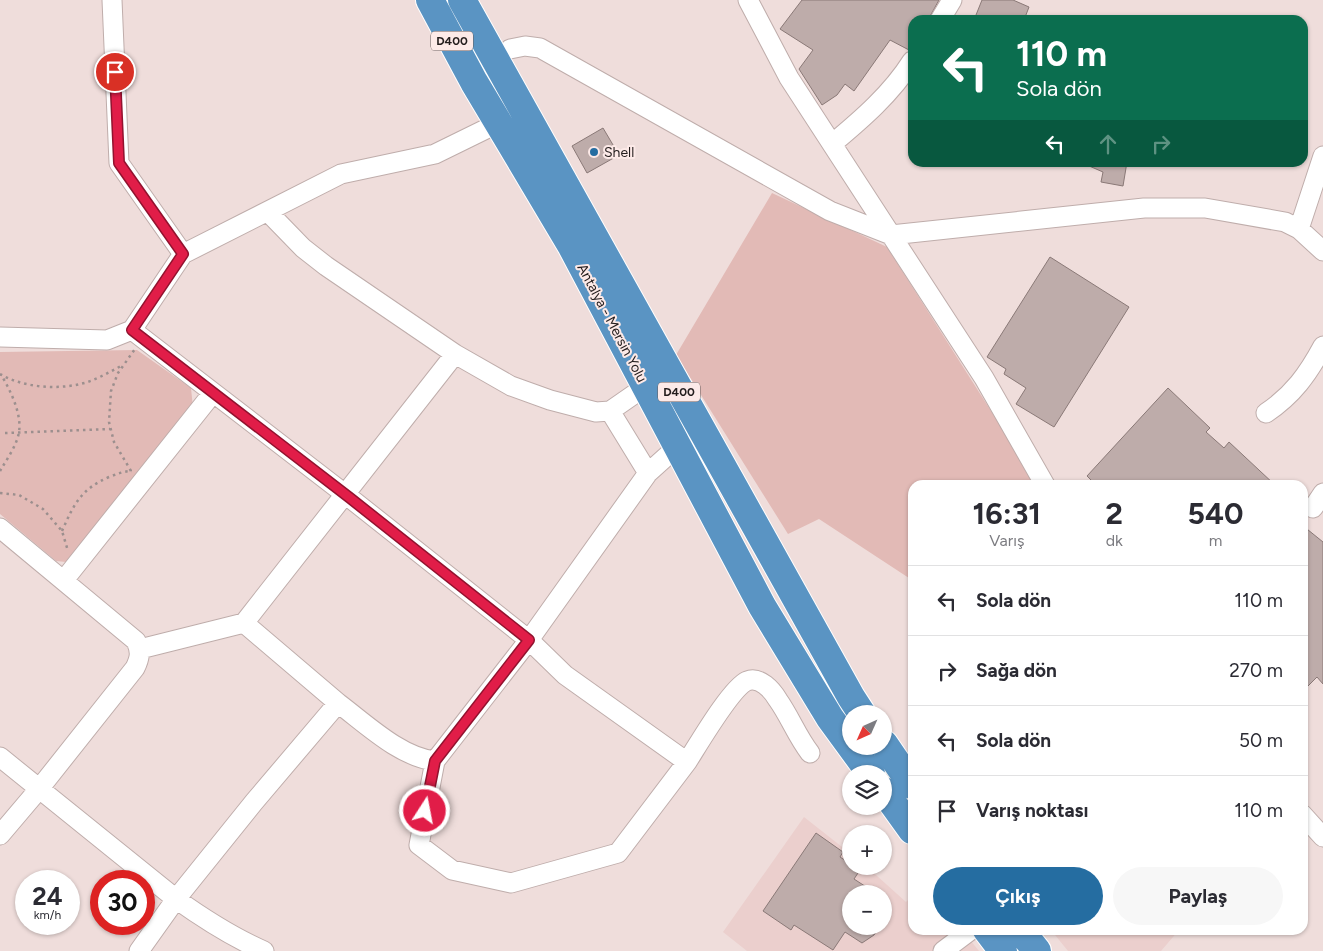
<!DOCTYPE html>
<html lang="tr">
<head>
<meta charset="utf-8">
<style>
  :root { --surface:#fff; --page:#f7f7f7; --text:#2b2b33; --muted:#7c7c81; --line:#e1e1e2; --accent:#256da1 }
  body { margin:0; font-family:Figtree,sans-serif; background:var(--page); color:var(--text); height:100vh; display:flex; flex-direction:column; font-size:19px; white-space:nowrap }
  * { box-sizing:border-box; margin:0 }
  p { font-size:16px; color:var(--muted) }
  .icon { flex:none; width:28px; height:28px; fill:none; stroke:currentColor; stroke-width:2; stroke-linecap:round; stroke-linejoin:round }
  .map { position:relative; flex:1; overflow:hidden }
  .sheet { position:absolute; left:908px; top:480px; width:400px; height:455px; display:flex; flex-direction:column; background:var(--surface); border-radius:15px; box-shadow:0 1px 4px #0004 }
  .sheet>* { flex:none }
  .top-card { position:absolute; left:908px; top:15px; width:400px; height:152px; border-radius:15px; box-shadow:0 1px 4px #0004; background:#0b6e4f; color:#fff; overflow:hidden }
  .needle { width:32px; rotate:225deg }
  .buttons { position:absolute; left:842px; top:705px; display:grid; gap:10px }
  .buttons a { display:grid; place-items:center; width:50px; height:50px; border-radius:50%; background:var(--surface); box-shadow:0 1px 4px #0004; font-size:25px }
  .speed { position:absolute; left:15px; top:870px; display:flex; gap:10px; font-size:25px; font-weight:700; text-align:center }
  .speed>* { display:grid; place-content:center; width:65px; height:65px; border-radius:50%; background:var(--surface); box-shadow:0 1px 4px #0004; line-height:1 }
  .speed small { font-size:12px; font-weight:400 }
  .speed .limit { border:8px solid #d22; background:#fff; color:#111 }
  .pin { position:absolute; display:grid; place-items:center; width:42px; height:42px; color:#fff; margin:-21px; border:2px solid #fff; border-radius:50%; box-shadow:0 1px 5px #0007 }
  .me { position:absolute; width:55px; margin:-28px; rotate:11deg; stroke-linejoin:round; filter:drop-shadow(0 0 4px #0008) }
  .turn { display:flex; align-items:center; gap:18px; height:105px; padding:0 25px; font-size:22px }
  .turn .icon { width:65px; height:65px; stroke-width:2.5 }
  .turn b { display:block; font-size:35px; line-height:42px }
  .lanes { display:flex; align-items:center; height:48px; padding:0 25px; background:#0003; justify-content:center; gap:25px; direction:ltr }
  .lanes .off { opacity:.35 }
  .eta { display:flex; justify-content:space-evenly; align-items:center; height:85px; text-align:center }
  .eta b { font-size:30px; font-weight:700; line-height:35px }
  .primary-button { display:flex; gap:10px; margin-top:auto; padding:10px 25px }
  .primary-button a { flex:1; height:58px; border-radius:30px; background:var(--accent); color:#fff; font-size:20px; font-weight:700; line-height:58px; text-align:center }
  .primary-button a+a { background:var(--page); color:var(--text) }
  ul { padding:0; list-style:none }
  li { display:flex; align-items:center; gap:15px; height:70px; padding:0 25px; border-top:1px solid var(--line) }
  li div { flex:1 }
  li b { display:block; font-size:19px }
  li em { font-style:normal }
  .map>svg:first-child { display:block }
  .built { fill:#ebcfcd; fill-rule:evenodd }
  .green { fill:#e2bab6 }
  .building { fill:#beacaa; stroke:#8a7977 }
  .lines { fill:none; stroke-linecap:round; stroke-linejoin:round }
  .minor-casing { stroke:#bfadab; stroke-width:21 }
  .highway-casing { stroke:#fff; stroke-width:30 }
  .path { stroke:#9c8f8e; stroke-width:2.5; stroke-dasharray:2.5 4; stroke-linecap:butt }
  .minor { stroke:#fff; stroke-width:19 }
  .highway { stroke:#5a94c3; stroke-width:28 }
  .route-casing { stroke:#92132f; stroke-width:12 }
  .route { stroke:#e11d48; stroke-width:9 }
  .poi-dot { fill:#256da1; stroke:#fdeae8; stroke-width:2 }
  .labels { text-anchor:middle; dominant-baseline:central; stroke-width:4; stroke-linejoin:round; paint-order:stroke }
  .shield { fill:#fdeae8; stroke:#655a5a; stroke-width:1 }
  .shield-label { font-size:12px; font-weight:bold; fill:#241d1d }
  .poi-label { font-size:14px; fill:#241d1d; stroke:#fdeae8; text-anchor:start }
  .street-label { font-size:14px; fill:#241d1d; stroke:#fdeae8 }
</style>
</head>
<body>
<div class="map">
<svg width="1323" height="951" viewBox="0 0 1323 951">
  <rect width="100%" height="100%" fill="#efdddb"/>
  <!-- built -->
  <path class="built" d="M804,817L851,854V866H866L906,902L912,896V930H962L979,951H747L723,932ZM851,894H884V926H851Z
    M1051,930H1179L1161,951H1068Z"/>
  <!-- green -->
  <path class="green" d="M772,193L887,247L1036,482L1032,485H912V580L819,519L788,534L676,355Z
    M137,350L191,388L193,408L79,551L66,562L56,561L0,514V352Z"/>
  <!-- building -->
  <path class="building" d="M802,0H939L928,20H912V50H909L890,40L854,91L845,84L837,95L822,105L799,69L813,50L780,29Z
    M982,0H1013L1029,7L1024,20H974Z
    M603,128L619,155L587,173L572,146Z
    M1080,162H1127L1123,186L1101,182L1103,172Z
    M1050,257L1129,307L1054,427L1016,404L1026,388L1004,374L1006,369L987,357Z
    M1168,388L1210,428L1206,432L1224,448L1229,442L1275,485H1096L1087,476Z
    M1302,525L1323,542V684L1317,677L1302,692Z
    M816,833L843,852L840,857L860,870L854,879L877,894H851V926H880L874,935L862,943L845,932L833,950L794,925L791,930L763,911Z"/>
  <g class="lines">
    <!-- minor casing -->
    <g class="minor-casing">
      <path id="minor" d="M112,0L119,163L183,254
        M748,0L789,78L984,378L1045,485
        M940,20L952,0
        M510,49L525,46L540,48L830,211L891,235L1144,208H1205L1285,222L1299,229L1323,251
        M832,144C862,119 891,94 912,61
        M268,212L303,248L326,266L455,354L511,386L550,400L596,412L610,411L646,386
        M1299,229L1323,156
        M132,330L350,498L529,640L565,675L687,762L618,853L511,883L452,870L419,845L435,761
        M0,337L107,340L132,330L183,254L341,174L435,154L488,128
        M610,411L648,473
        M1266,413C1293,395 1308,374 1323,346
        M1313,508L1323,493
        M0,528L136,641C141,652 140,658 135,668L39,789L0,835
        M64,580L212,394
        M244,623L338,703
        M140,649L244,623L455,354
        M0,757L176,899C204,919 232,937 264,951
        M687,762C698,745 731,688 747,681C760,676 772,690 778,700C790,717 797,736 810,753
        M1302,814L1323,837
        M139,951L176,899L254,802L338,703C366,724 400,757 435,761L529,640L648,473L678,446
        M943,951L971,930"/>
    </g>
    <!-- highway casing -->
    <g class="highway-casing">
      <path id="highway" d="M430,0L474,82L571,245L762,606L830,718L871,774
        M462,0L851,697L862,714
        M884,744L912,785
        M884,791L912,830
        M987,930L1003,951
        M1020,930L1037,951"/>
    </g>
    <!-- path -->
    <path class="path" d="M0,374C22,387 55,390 80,384C95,381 109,372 123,365
      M5,433L110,429
      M0,471C7,459 17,445 19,432C22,414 10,389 1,375
      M131,471L114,442L109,422L111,391L118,373L135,349
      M0,493L19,495L43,509L62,531L68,551
      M62,531C74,504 81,489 109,477C117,474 124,471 132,471"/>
    <!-- minor -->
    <use href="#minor" class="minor"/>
    <!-- highway -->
    <use href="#highway" class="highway"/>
  </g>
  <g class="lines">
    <!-- route casing -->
    <g class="route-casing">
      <path id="route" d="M115,72L119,163L183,254L132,330L350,498L529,640L435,761L425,811"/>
    </g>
    <!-- route -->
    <use href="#route" class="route"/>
  </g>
  <!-- markers -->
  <circle class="poi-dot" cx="594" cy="152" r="5"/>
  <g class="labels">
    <!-- shield labels -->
    <g class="shield">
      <rect x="431" y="31.5" width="42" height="19" rx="4"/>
      <rect x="658" y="382.5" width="42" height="19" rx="4"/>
    </g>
    <g class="shield-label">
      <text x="452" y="41">D400</text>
      <text x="679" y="392">D400</text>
    </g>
    <!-- poi labels -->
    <g class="poi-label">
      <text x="604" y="152">Shell</text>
    </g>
    <!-- street labels -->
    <g class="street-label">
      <text transform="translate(612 323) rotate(62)">Antalya - Mersin Yolu</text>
    </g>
  </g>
</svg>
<div class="buttons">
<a><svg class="needle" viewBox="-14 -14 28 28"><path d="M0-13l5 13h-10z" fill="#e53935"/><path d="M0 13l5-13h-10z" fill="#7c7c81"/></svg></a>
<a><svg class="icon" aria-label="layers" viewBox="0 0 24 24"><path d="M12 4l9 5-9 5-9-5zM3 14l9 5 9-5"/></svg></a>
<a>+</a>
<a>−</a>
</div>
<div class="speed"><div>24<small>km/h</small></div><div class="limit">30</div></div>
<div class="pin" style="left:115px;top:72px;background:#d93025"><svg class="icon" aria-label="arrive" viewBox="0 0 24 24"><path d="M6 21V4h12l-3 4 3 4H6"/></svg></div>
<svg class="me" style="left:425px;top:811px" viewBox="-20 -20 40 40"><circle r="17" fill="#e11d48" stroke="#fff" stroke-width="3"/><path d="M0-11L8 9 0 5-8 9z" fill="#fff"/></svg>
<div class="top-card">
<div class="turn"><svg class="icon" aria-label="left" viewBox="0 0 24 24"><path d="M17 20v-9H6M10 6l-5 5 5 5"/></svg><div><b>110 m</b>Sola dön</div></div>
<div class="lanes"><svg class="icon" aria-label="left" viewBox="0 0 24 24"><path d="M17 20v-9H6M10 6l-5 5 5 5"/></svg><svg class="icon off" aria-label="ahead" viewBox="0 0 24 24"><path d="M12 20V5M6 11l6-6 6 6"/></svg><svg class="icon off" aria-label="right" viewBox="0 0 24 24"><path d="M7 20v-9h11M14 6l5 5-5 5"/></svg></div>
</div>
<section class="sheet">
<div class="eta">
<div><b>16:31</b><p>Varış</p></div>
<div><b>2</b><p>dk</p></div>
<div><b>540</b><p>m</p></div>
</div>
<ul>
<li><svg class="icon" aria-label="left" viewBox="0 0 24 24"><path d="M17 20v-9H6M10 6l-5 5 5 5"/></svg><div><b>Sola dön</b></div><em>110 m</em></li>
<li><svg class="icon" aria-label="right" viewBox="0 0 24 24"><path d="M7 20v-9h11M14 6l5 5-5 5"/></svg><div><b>Sağa dön</b></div><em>270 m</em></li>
<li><svg class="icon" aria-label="left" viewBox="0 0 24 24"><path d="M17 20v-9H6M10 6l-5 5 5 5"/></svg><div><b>Sola dön</b></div><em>50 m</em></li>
<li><svg class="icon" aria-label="arrive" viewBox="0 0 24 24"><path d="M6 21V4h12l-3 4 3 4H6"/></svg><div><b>Varış noktası</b></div><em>110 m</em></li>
</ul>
<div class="primary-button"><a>Çıkış</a><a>Paylaş</a></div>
</section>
</div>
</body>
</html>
